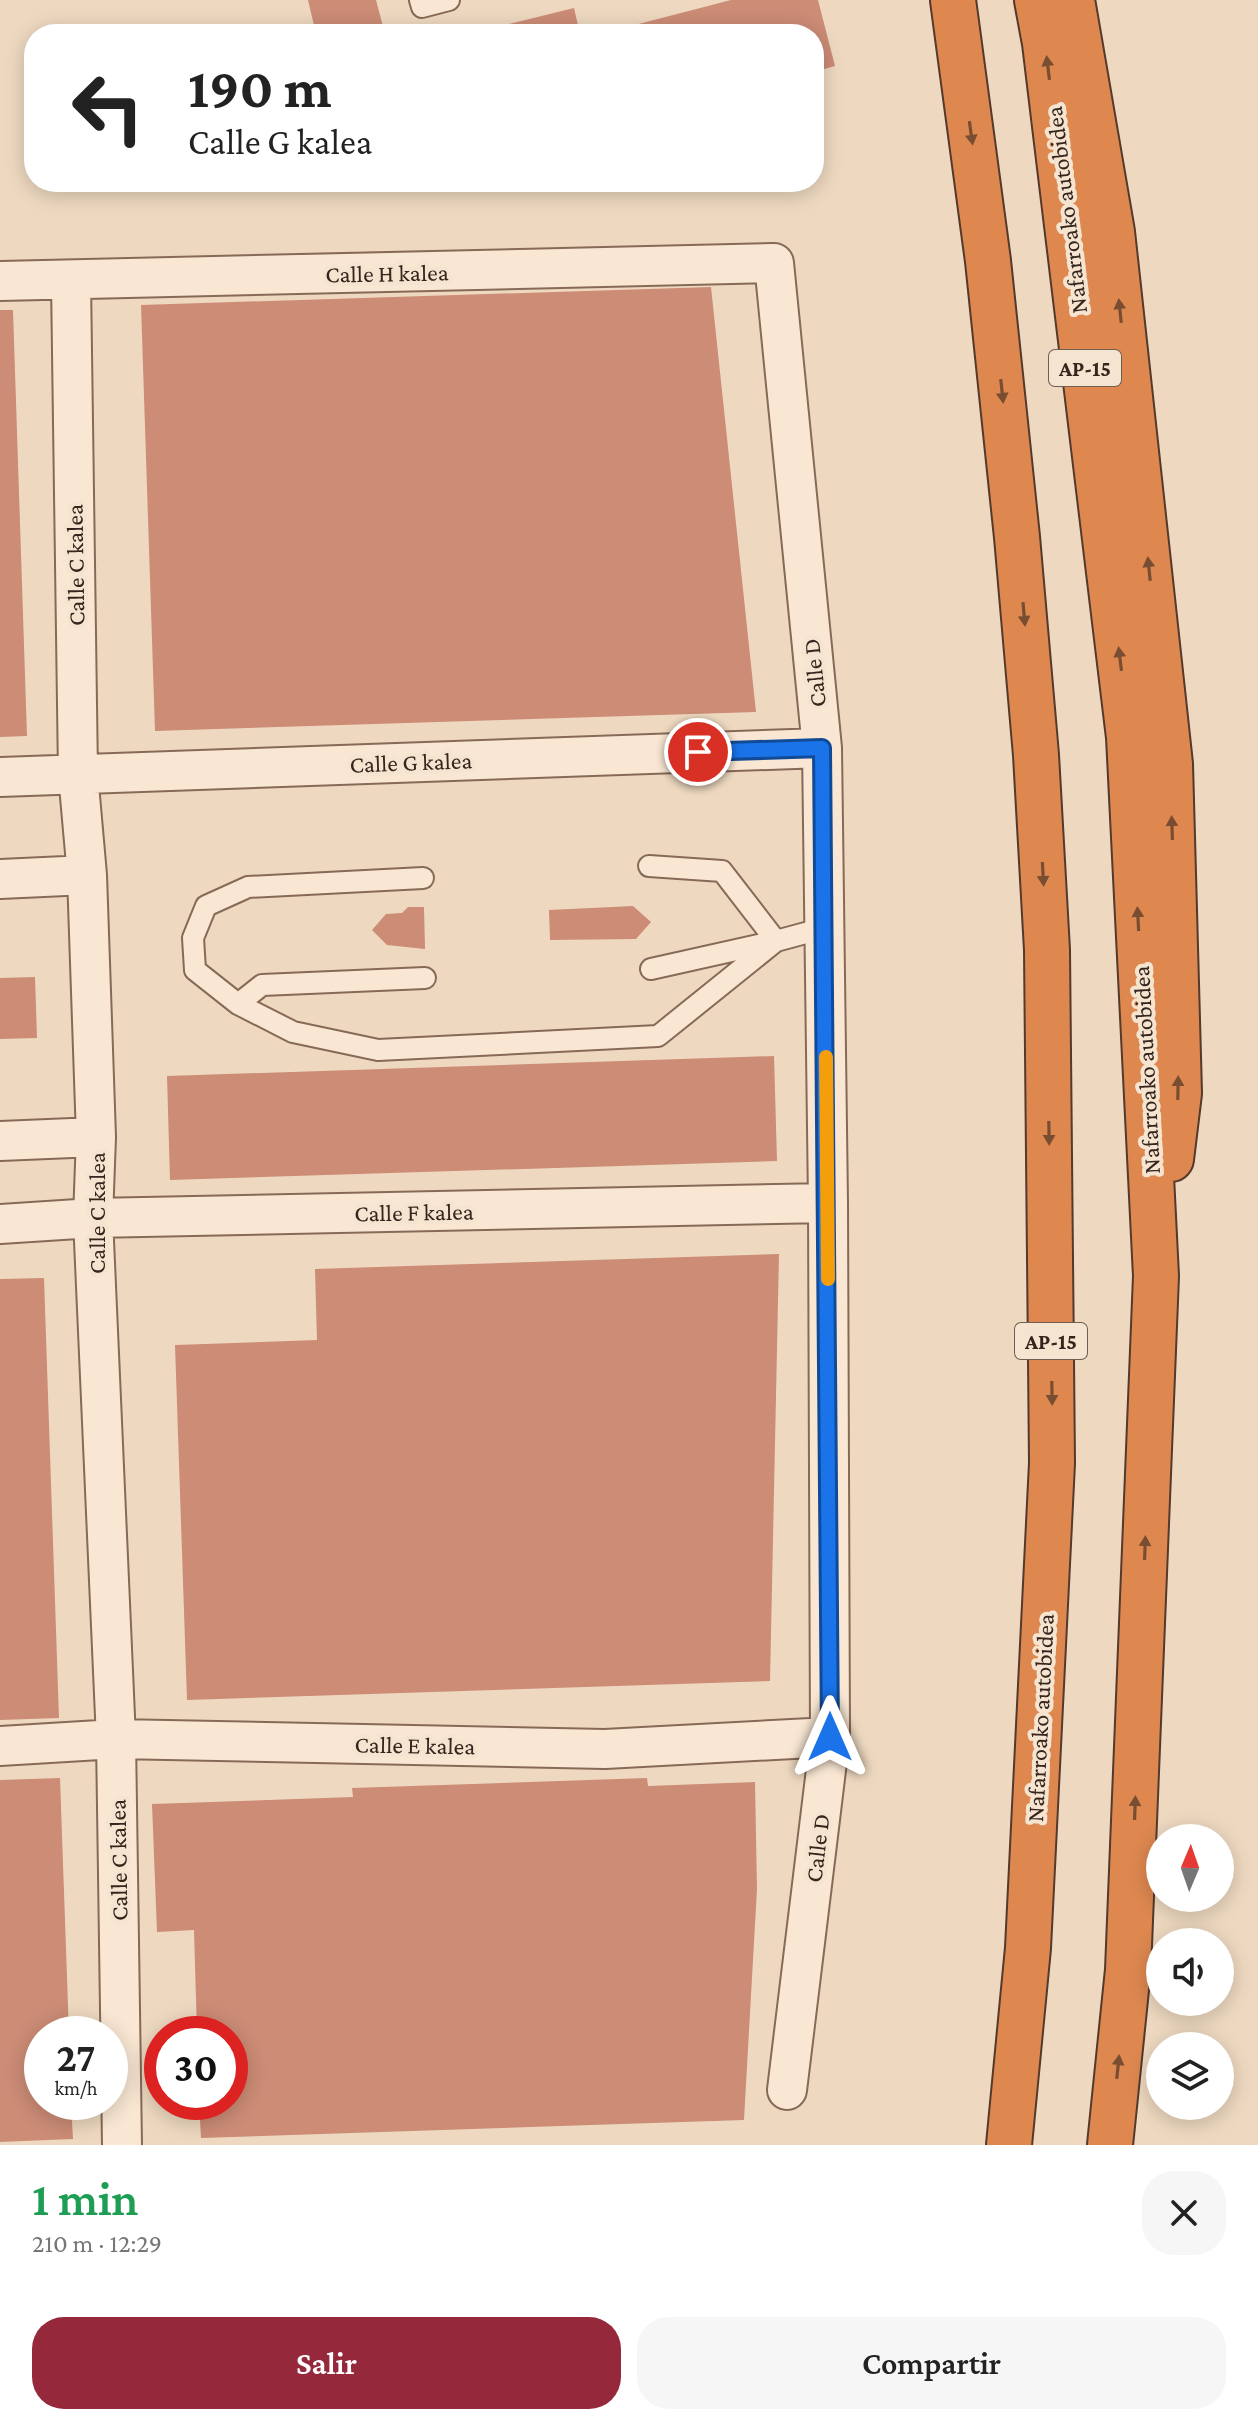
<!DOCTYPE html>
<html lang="es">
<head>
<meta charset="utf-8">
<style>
  :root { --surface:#fff; --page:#f6f6f6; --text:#222; --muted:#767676; --accent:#96283b }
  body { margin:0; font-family:"Crimson Pro",serif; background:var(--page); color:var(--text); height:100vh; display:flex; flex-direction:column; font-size:30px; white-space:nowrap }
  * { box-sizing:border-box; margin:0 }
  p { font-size:26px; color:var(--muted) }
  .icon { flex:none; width:44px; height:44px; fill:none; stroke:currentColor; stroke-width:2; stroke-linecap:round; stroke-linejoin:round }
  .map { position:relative; height:2145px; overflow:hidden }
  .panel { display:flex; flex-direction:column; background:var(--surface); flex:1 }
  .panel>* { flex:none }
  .top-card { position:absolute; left:24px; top:24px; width:800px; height:168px; border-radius:32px; box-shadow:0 4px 20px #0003; background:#fff; color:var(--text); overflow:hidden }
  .needle { width:52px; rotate:2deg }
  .tools { position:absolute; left:1146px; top:1824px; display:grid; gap:16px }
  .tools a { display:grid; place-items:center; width:88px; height:88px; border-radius:50%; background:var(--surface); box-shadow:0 4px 20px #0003; font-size:40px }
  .speed { position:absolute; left:24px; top:2016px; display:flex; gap:16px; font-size:40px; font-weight:700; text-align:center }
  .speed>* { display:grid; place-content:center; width:104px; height:104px; border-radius:50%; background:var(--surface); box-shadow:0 4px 20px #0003; line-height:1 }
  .speed small { font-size:20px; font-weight:400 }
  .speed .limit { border:12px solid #d22; background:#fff; color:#111 }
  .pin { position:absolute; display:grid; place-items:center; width:68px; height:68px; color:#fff; margin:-34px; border:4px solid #fff; border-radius:50%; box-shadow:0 2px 8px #0007 }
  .me { position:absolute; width:88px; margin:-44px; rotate:0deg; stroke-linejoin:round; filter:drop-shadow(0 0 6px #0008) }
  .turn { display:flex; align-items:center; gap:28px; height:168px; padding:0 32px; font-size:36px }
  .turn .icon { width:104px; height:104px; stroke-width:2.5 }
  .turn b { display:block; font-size:56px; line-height:68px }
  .round { display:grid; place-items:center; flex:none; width:84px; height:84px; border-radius:32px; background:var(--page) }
  .overview { display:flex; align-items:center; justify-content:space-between; height:136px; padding:0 32px }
  h1 { font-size:48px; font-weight:600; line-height:60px; color:#1e9e55 }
  .action { display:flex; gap:16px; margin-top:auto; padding:16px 32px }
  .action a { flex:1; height:92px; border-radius:32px; background:var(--accent); color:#fff; font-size:32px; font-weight:600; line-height:92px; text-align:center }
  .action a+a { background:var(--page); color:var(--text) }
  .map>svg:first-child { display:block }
  .building { fill:#cc8c76 }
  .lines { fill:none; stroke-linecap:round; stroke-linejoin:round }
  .service-casing { stroke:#876958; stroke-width:24 }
  .minor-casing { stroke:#876958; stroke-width:42 }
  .motorway-casing { stroke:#54392d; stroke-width:48 }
  .service { stroke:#f9e7d3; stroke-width:20 }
  .minor { stroke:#f9e7d3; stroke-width:38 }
  .motorway { stroke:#de8850; stroke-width:44 }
  .oneway { fill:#794d31 }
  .route-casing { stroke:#114b97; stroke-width:20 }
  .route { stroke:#1a73e8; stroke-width:14 }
  .slow { stroke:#f59e0b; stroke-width:14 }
  .labels { text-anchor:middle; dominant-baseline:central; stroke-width:8; stroke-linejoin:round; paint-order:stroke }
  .shield { fill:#f5e4d0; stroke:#6f5e53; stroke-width:2 }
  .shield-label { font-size:22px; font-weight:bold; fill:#36251d }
  .street-label { font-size:24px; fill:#36251d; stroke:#f5e4d0 }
</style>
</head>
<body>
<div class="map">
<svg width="1258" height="2145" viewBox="0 0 1258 2145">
  <rect width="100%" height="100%" fill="#eed9c0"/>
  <!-- building -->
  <path class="building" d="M308,0H376L385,34H316Z
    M731,0H818L835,66L814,72V34H600Z
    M574,8L580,34H473V33Z
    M711,287L756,712L155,731L141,305Z
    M0,310H13L27,736L0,737Z
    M633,906L651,922L636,939L550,940L549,910Z
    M408,907H424L425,949L387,945L372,930L386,914L402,913Z
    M35,977L37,1038L0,1039V978Z
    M774,1056L777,1161L170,1180L167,1076Z
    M779,1254L770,1681L187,1700L175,1345L317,1340L315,1269Z
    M44,1278L59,1718L0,1720V1279Z
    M60,1778L69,2034H42V2102H71L73,2139L0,2142V1780Z
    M647,1778L648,1786L755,1782L757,1889L744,2120L201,2138L199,2102H230V2034H197L194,1930L157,1932L152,1804L353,1797L352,1788Z"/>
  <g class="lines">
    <!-- service casing -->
    <g class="service-casing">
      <path id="service" d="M420,0L422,7L449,0
        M649,866L722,871L776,941L651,969
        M423,878L248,887L206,906L193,938L195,970L238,1004L293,1032L378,1050L658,1036L776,941L824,928
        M238,1004L262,985L425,978"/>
    </g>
    <!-- minor casing -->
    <g class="minor-casing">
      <path id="minor" d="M0,281L774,263L822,748L828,1203L830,1737L787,2090
        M71,281L78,774L87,875L96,1137L93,1218L116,1739L122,2145
        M0,777L822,748
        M0,879L87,875
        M0,1141L96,1137
        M0,1224L93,1218L828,1203
        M0,1746L116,1739L605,1749L830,1737"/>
    </g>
    <!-- motorway casing -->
    <g class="motorway-casing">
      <path id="motorway" d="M953,0L988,261L1017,537L1036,755L1047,950L1052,1463L1028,1948L1009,2145
        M1037,0L1045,43L1129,737L1156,1276L1128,1970L1110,2145
        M1072,0L1112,232L1170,764L1179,1093L1171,1159"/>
    </g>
    <!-- service -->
    <use href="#service" class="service"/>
    <!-- minor -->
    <use href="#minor" class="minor"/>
    <!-- motorway -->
    <use href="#motorway" class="motorway"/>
  </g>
  <!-- one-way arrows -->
  <defs><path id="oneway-solid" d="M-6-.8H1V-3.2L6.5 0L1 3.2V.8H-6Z" transform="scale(2)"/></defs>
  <g class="oneway">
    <use href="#oneway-solid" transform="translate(1048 68) rotate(-97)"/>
    <use href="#oneway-solid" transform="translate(971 133) rotate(82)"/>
    <use href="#oneway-solid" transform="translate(1120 311) rotate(-96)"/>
    <use href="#oneway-solid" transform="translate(1002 391) rotate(84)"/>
    <use href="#oneway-solid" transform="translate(1149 569) rotate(-96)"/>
    <use href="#oneway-solid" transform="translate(1024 614) rotate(85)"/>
    <use href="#oneway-solid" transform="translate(1120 659) rotate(-97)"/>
    <use href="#oneway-solid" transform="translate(1172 828) rotate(-92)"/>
    <use href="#oneway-solid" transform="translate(1043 874) rotate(87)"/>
    <use href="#oneway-solid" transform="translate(1138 919) rotate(-93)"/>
    <use href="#oneway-solid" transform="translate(1178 1088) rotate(-89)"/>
    <use href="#oneway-solid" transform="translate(1049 1133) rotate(89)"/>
    <use href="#oneway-solid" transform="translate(1052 1393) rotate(89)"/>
    <use href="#oneway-solid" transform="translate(1145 1548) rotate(-88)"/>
    <use href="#oneway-solid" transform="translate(1135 1808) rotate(-88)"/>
    <use href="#oneway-solid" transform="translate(1118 2067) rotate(-84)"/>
  </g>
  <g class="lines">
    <!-- route casing -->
    <g class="route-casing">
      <path id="route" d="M698,752L822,748L830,1737"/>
    </g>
    <!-- route -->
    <use href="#route" class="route"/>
    <!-- slow -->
    <path class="slow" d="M826,1057L828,1279"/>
  </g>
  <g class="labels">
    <!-- shield labels -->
    <g class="shield">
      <rect x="1049" y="350" width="72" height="36" rx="6"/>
      <rect x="1015" y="1323" width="72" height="36" rx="6"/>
    </g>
    <g class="shield-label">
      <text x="1085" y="368">AP-15</text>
      <text x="1051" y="1341">AP-15</text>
    </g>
    <!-- street labels -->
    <g class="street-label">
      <text transform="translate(1066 210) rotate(-97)">Nafarroako autobidea</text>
      <text transform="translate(387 273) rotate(-1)">Calle H kalea</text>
      <text transform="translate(75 565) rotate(-91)">Calle C kalea</text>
      <text transform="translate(814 673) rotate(-96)">Calle D</text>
      <text transform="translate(411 762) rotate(-2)">Calle G kalea</text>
      <text transform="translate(1146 1070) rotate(-93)">Nafarroako autobidea</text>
      <text transform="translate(414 1212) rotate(-1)">Calle F kalea</text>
      <text transform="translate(96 1213) rotate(-90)">Calle C kalea</text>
      <text transform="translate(1040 1718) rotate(-87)">Nafarroako autobidea</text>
      <text transform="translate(415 1745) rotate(1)">Calle E kalea</text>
      <text transform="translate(817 1848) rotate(-83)">Calle D</text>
      <text transform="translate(118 1860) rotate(-91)">Calle C kalea</text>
    </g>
  </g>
</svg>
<div class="tools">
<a><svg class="needle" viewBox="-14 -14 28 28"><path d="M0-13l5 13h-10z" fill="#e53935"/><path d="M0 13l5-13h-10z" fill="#767676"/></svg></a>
<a><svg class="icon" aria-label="sound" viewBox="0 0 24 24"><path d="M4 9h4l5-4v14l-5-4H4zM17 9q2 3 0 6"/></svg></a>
<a><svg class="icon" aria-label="layers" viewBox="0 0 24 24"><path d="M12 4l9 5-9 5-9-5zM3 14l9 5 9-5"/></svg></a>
</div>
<div class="speed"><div>27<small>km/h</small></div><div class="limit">30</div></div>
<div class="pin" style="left:698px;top:752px;background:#d93025"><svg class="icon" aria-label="arrive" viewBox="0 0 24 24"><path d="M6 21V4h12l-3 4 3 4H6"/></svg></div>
<svg class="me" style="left:830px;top:1737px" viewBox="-20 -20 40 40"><path d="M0-17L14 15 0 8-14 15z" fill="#1a73e8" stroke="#fff" stroke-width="4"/></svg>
<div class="top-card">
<div class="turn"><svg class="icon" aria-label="left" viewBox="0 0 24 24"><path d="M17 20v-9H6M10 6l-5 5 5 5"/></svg><div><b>190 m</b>Calle G kalea</div></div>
</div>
</div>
<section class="panel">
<div class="overview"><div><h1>1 min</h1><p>210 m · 12:29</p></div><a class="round"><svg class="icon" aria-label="close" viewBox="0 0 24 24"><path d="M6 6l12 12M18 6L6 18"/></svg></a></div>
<div class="action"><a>Salir</a><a>Compartir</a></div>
</section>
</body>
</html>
